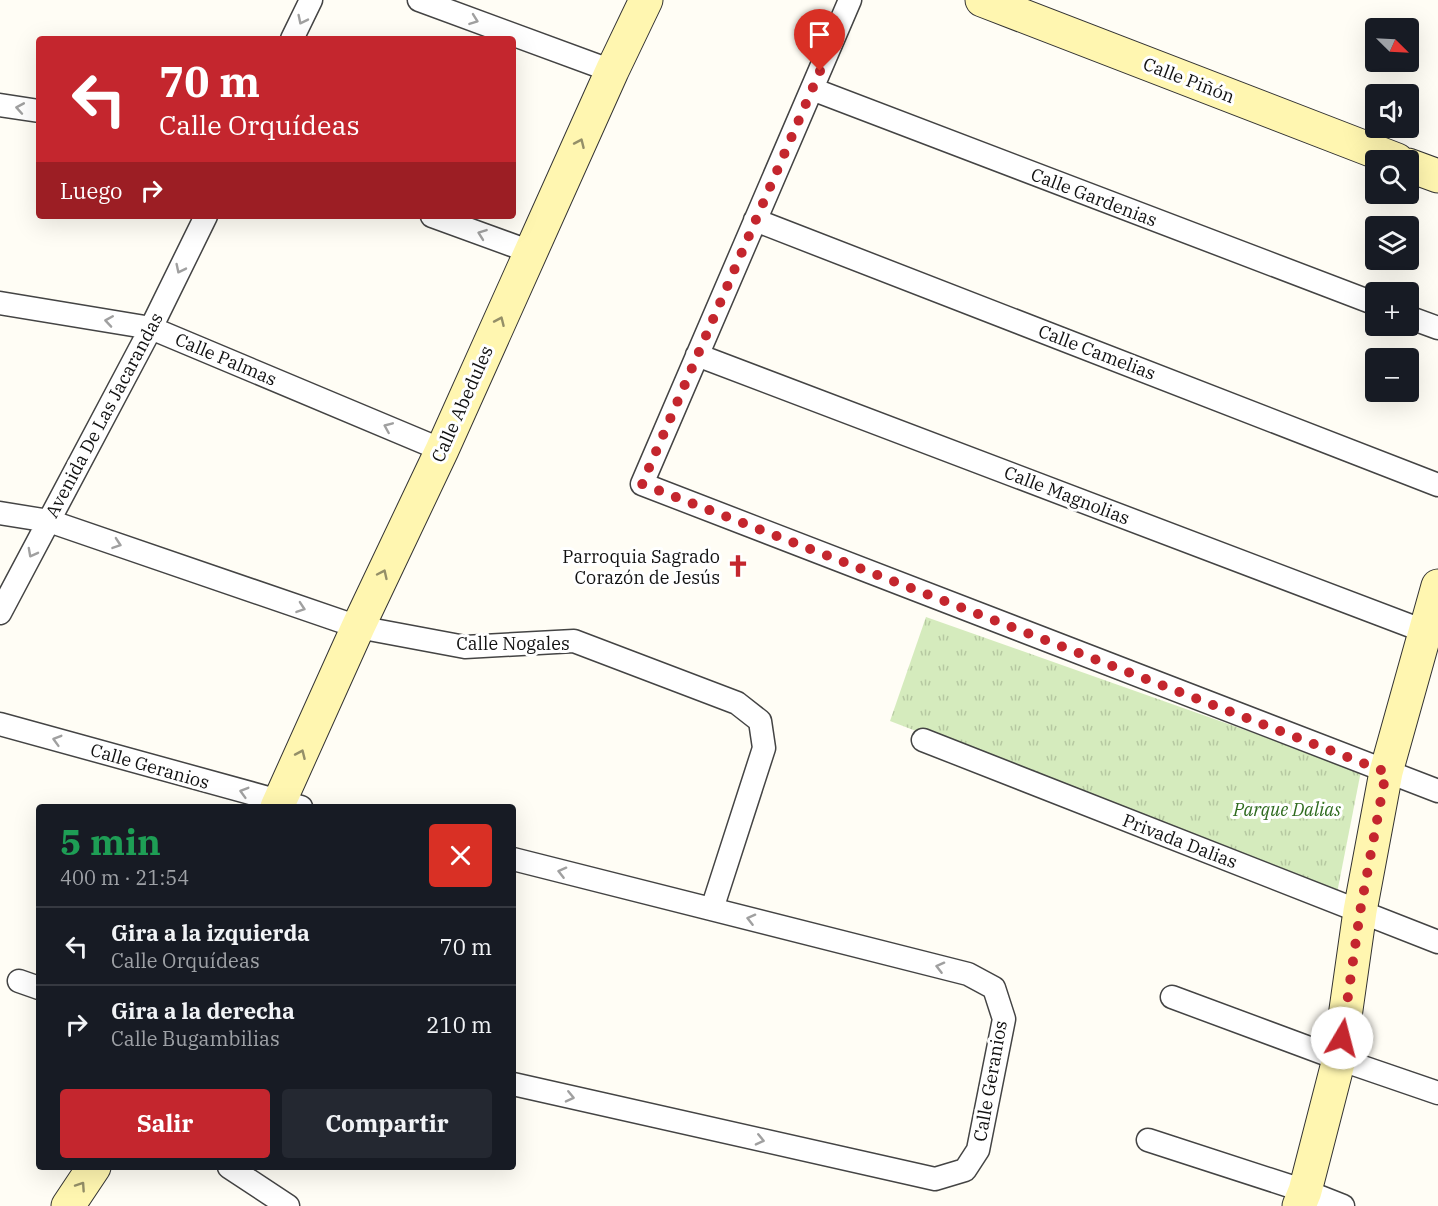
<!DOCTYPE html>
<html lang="es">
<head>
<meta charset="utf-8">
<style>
  :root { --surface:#171b24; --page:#242831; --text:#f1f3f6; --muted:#9ea1a6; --line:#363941; --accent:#c4262e }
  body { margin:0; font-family:"IBM Plex Serif",serif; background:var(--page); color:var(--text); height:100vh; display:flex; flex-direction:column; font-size:22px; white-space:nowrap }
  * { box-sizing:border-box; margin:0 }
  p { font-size:20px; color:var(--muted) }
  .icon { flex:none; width:33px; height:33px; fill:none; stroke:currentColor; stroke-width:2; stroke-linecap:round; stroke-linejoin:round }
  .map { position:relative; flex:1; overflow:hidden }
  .details { position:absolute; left:36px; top:804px; width:480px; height:366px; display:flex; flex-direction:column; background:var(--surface); border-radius:6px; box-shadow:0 6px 24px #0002 }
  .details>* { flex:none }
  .banner { position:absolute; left:36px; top:36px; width:480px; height:183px; border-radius:6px; box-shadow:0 6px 24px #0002; background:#c4262e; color:#fff; overflow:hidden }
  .needle { width:39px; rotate:114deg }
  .tools { position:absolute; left:1365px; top:18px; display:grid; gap:12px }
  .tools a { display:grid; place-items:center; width:54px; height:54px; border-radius:6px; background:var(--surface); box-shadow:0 6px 24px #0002; font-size:30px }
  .pin { position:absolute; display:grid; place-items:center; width:51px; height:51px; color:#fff; margin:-62px -26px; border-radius:50% 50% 50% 0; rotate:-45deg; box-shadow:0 0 6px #0007 }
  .pin .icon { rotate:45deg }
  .me { position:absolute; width:66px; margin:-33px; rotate:8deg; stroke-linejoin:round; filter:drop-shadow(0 0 4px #0008) }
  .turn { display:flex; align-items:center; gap:21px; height:126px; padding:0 24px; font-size:27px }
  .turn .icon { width:78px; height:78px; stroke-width:2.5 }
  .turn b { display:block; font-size:42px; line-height:51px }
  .then { display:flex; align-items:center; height:57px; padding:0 24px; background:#0003; gap:12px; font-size:22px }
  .round { display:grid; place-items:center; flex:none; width:63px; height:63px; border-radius:6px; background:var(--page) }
  .headline { display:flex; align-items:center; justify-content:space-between; height:102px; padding:0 24px }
  h1 { font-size:36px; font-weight:700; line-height:45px; color:#1e9e55 }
  .primary-button { display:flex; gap:12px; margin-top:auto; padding:12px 24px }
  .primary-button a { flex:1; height:69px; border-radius:6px; background:var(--accent); color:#fff; font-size:24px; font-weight:700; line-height:69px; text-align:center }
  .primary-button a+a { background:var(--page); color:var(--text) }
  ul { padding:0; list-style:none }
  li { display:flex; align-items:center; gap:18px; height:78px; padding:0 24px; border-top:2px solid var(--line) }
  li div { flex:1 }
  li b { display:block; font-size:22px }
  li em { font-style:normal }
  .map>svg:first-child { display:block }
  .park { fill:url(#park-tufts) }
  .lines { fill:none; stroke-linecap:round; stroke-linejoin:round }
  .street-casing { stroke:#444; stroke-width:25 }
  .secondary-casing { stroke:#333; stroke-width:35 }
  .street { stroke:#fff; stroke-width:22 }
  .secondary { stroke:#fff6b0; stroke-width:33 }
  .oneway { stroke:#a0a0a0 }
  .oneway2 { stroke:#948f68 }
  .route { stroke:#c4262e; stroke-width:10; stroke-dasharray:0 18 }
  .labels { text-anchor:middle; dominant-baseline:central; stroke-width:6; stroke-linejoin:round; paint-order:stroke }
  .street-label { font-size:18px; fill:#111; stroke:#fff }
  .poi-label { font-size:18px; fill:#111; stroke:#fff; text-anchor:end }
  .park-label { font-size:18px; font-style:italic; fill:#2f6b1f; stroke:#fff }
</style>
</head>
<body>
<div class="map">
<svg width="1438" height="1206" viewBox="0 0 1438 1206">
  <defs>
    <pattern id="park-tufts" width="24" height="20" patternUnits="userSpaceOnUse" patternTransform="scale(1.5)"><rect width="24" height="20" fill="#d5ebbd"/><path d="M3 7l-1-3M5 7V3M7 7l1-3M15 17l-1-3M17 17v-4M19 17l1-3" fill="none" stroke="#b6c8a1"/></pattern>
  </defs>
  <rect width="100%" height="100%" fill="#fffdf5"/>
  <!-- park -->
  <path class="park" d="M926,617L1361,771L1337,893L890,721Z"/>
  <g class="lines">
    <!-- street casing -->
    <g class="street-casing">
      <path id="street" d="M419,0L612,71
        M850,0L642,484L1438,791
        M292,39L311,0
        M812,89L1376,304
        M0,105L39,111
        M432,216L531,252
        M755,220L1438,485
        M0,303L151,328L442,450
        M1408,317L1438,328
        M697,355L1424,631
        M0,513L49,521L358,627L465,647L574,641L737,703L760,721L764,748L712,909
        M0,613L151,328L206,216
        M0,724L301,807
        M923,740L1438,942
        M513,859L968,974L994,988L1004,1019L978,1150L965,1170L935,1179L513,1084
        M19,981L39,988
        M1172,997L1339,1059L1438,1093
        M1148,1140L1305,1191L1343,1206
        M229,1167L288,1206"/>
    </g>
    <!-- secondary casing -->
    <g class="secondary-casing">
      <path id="secondary" d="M982,0L1397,160
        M1408,165L1438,176
        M277,807L358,627L442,450L612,71L646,0
        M68,1206L94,1167
        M1299,1206L1305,1191L1339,1059L1360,911L1386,772L1438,586"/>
    </g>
    <!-- street -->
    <use href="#street" class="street"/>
    <!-- secondary -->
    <use href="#secondary" class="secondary"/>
  </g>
  <!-- one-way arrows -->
  <defs><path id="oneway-chevron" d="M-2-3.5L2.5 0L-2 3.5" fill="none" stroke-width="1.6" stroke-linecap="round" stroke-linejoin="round" transform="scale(1.5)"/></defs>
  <g class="oneway">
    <use href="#oneway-chevron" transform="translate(302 20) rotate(116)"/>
    <use href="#oneway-chevron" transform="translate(474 20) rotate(20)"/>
    <use href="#oneway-chevron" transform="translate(20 108) rotate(-170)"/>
    <use href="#oneway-chevron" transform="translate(482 234) rotate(-160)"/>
    <use href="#oneway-chevron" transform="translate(180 269) rotate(116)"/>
    <use href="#oneway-chevron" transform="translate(109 321) rotate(-171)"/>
    <use href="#oneway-chevron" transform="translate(388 427) rotate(-157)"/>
    <use href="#oneway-chevron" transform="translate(117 544) rotate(19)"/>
    <use href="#oneway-chevron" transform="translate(32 553) rotate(118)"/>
    <use href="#oneway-chevron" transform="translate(301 608) rotate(19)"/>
    <use href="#oneway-chevron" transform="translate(57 740) rotate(-164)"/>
    <use href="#oneway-chevron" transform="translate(244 792) rotate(-164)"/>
    <use href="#oneway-chevron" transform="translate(562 872) rotate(-166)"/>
    <use href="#oneway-chevron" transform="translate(751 919) rotate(-166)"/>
    <use href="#oneway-chevron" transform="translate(940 967) rotate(-166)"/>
    <use href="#oneway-chevron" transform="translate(570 1097) rotate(13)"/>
    <use href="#oneway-chevron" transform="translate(760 1140) rotate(13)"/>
  </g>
  <g class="oneway2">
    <use href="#oneway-chevron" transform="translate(580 143) rotate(-66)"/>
    <use href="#oneway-chevron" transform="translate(500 321) rotate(-66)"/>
    <use href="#oneway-chevron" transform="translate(383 574) rotate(-65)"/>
    <use href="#oneway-chevron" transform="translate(301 754) rotate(-66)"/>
    <use href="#oneway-chevron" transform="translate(81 1186) rotate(-56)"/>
  </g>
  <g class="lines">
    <!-- route -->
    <path class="route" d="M820,71L642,484L1386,772L1360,912L1342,1038"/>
  </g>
  <!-- icons -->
  <defs>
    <g id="church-bare" transform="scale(1.8)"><path d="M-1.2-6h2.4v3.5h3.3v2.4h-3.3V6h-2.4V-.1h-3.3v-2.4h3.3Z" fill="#c4262e" stroke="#fff" stroke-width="2.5" paint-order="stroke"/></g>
  </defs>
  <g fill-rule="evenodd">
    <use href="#church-bare" x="738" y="566"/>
  </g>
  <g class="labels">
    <!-- street labels -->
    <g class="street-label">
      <text transform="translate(1189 80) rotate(21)">Calle Piñón</text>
      <text transform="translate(1094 197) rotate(21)">Calle Gardenias</text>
      <text transform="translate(1097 352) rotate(21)">Calle Camelias</text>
      <text transform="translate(226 359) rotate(23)">Calle Palmas</text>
      <text transform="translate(462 404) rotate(-66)">Calle Abedules</text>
      <text transform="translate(104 415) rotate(-62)">Avenida De Las Jacarandas</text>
      <text transform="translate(1067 495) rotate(21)">Calle Magnolias</text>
      <text x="513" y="643">Calle Nogales</text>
      <text transform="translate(150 766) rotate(16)">Calle Geranios</text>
      <text transform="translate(1180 841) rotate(21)">Privada Dalias</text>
      <text transform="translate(990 1081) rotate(-80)">Calle Geranios</text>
    </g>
    <!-- poi labels -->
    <g class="poi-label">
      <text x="720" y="556">Parroquia Sagrado<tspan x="720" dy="21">Corazón de Jesús</tspan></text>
    </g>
    <!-- park labels -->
    <g class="park-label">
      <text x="1287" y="809">Parque Dalias</text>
    </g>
  </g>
</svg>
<div class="tools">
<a><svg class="needle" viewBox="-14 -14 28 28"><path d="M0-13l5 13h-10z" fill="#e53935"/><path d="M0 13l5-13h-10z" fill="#9ea1a6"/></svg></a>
<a><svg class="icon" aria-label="sound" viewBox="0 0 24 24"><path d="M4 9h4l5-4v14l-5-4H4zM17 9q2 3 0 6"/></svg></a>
<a><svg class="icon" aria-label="search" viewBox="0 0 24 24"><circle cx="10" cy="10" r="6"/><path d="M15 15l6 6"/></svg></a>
<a><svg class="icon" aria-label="layers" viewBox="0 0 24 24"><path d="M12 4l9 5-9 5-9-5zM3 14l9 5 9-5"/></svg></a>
<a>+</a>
<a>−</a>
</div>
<div class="pin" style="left:820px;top:71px;background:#d93025"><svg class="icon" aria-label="arrive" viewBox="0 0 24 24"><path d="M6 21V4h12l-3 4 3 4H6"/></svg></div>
<svg class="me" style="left:1342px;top:1038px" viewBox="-20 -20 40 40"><circle r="19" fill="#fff"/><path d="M0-13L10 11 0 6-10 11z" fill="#c4262e"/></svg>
<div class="banner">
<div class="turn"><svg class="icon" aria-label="left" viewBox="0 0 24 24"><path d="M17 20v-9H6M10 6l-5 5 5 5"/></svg><div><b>70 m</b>Calle Orquídeas</div></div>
<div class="then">Luego<svg class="icon" aria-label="right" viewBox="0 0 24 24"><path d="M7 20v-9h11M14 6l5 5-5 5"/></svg></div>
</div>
<section class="details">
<div class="headline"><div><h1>5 min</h1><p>400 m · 21:54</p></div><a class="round" style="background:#d93025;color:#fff"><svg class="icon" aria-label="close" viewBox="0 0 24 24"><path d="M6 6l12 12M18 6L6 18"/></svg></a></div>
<ul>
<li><svg class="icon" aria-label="left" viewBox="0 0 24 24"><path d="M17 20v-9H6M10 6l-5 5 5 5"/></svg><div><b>Gira a la izquierda</b><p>Calle Orquídeas</p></div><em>70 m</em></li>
<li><svg class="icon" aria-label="right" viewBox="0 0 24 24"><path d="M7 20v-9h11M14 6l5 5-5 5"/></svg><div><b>Gira a la derecha</b><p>Calle Bugambilias</p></div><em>210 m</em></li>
</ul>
<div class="primary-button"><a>Salir</a><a>Compartir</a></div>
</section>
</div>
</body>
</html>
